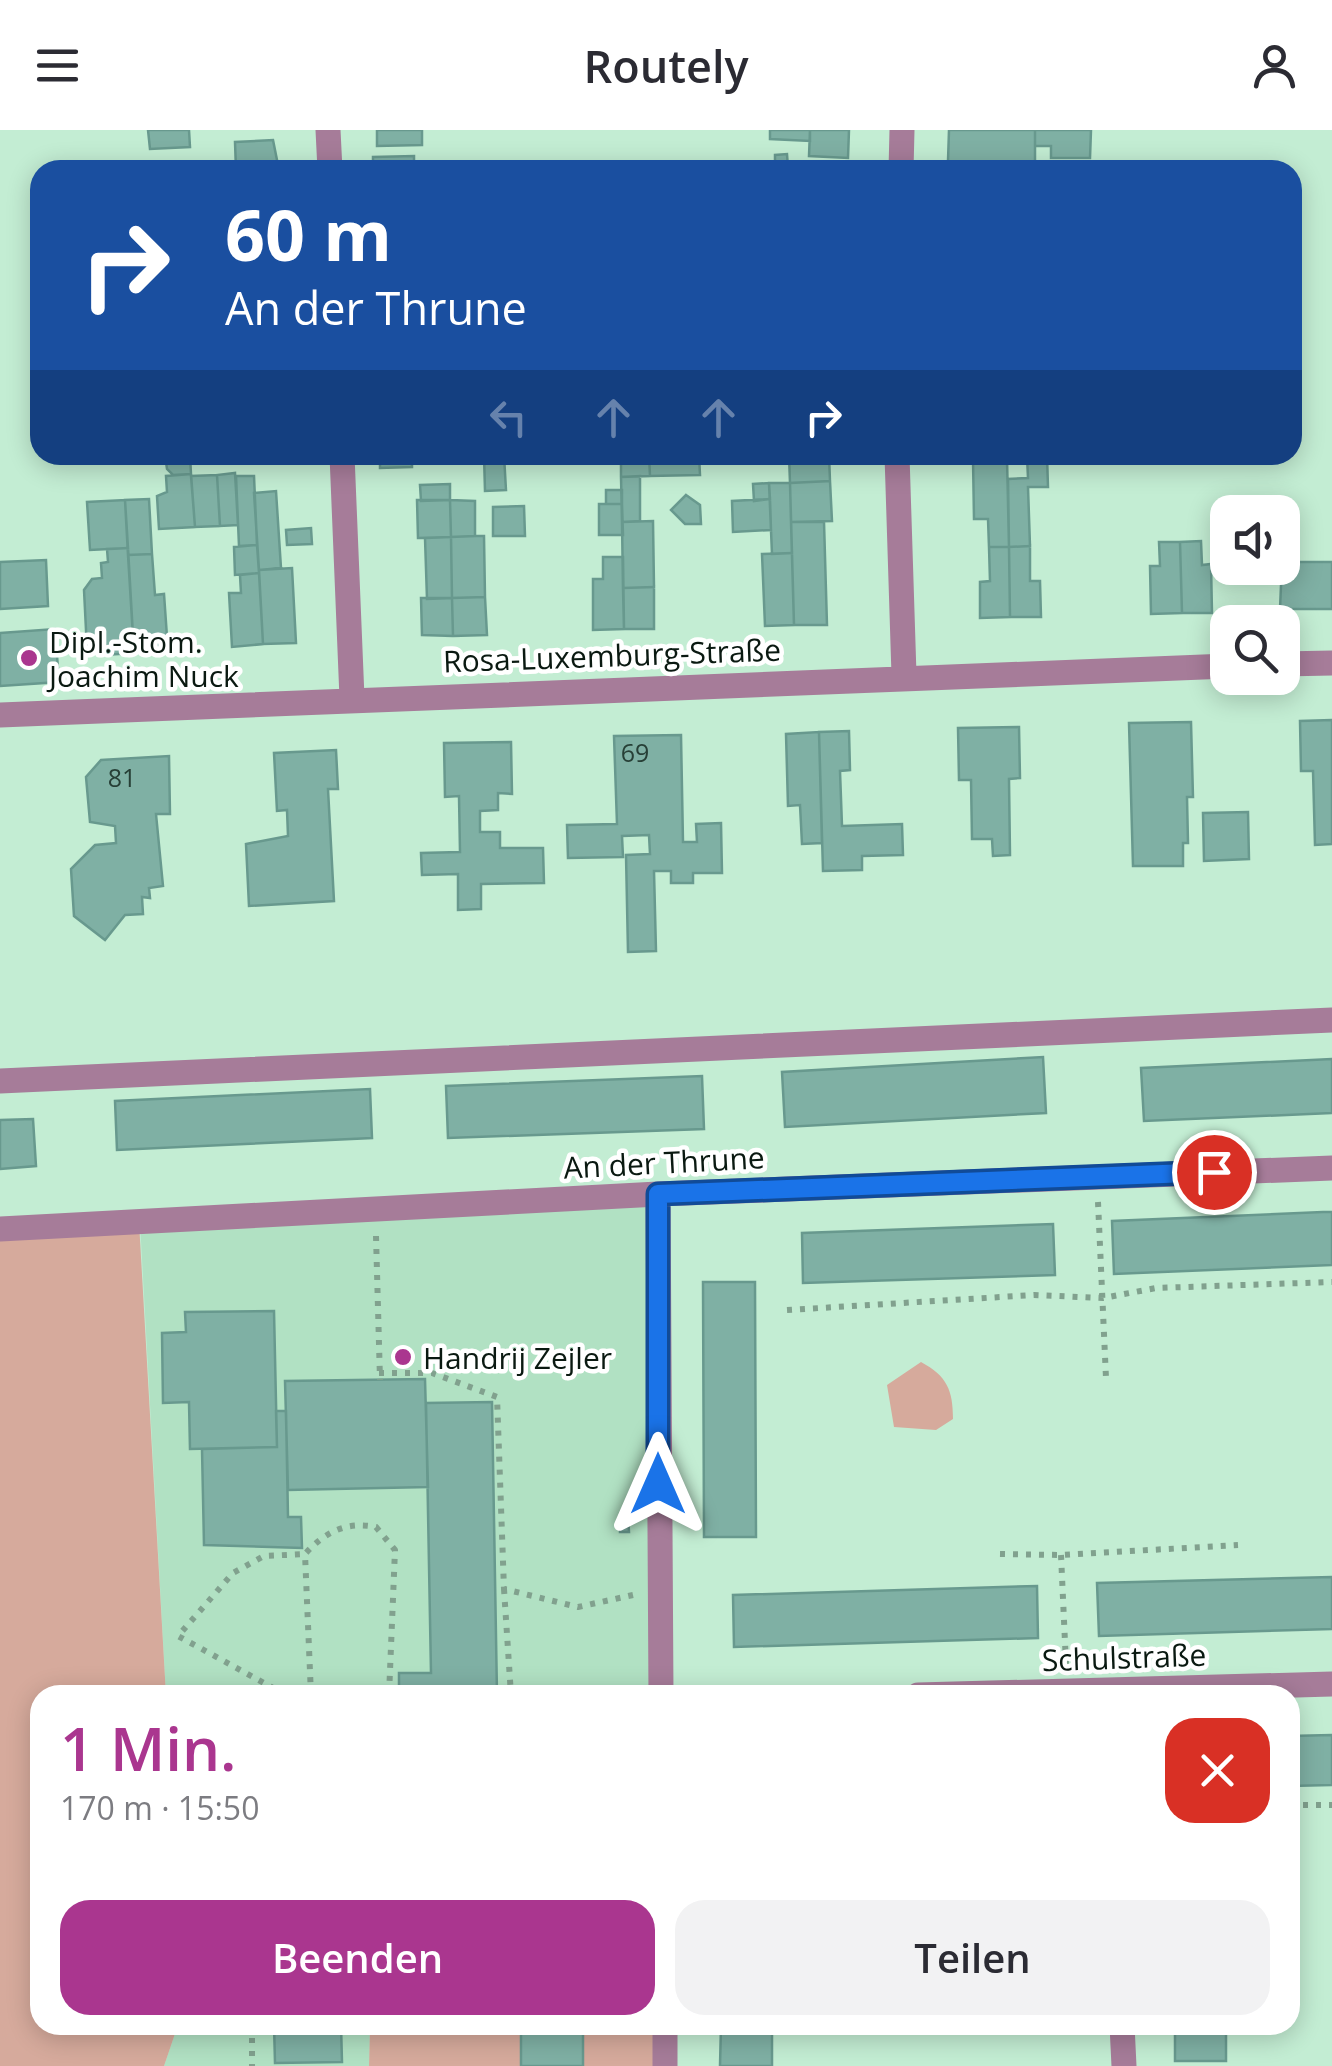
<!DOCTYPE html>
<html lang="de">
<head>
<meta charset="utf-8">
<style>
  :root { --surface:#fff; --page:#f2f2f3; --text:#2b2b33; --muted:#7c7c81; --accent:#aa368f }
  body { margin:0; font-family:"Open Sans",sans-serif; background:var(--page); color:var(--text); height:100vh; display:flex; flex-direction:column; font-size:38px; white-space:nowrap }
  * { box-sizing:border-box; margin:0 }
  p { font-size:32px; color:var(--muted) }
  .icon { flex:none; width:55px; height:55px; fill:none; stroke:currentColor; stroke-width:2; stroke-linecap:round; stroke-linejoin:round }
  .map { position:relative; flex:1; overflow:hidden }
  .drawer { position:absolute; left:30px; top:1555px; width:1270px; height:350px; display:flex; flex-direction:column; background:var(--surface); border-radius:30px; box-shadow:0 5px 25px #0003 }
  .drawer>* { flex:none }
  .hud { position:absolute; left:30px; top:30px; width:1272px; height:305px; border-radius:30px; box-shadow:0 5px 25px #0003; background:#1a4fa0; color:#fff; overflow:hidden }
  .fabs { position:absolute; left:1210px; top:365px; display:grid; gap:20px }
  .fabs a { display:grid; place-items:center; width:90px; height:90px; border-radius:20px; background:var(--surface); box-shadow:0 5px 25px #0003; font-size:50px }
  .pin { position:absolute; display:grid; place-items:center; width:85px; height:85px; color:#fff; margin:-42px; border:5px solid #fff; border-radius:50%; box-shadow:0 2px 10px #0007 }
  .me { position:absolute; width:110px; margin:-55px; rotate:0deg; stroke-linejoin:round; filter:drop-shadow(0 0 8px #0008) }
  .turn { display:flex; align-items:center; gap:35px; height:210px; padding:0 30px; font-size:45px }
  .turn .icon { width:130px; height:130px; stroke-width:2.5 }
  .turn b { display:block; font-size:70px; line-height:85px }
  .lanes { display:flex; align-items:center; height:95px; padding:0 30px; background:#0003; justify-content:center; gap:50px; direction:ltr }
  .lanes .off { opacity:.35 }
  .round { display:grid; place-items:center; flex:none; width:105px; height:105px; border-radius:30px; background:var(--page) }
  .headline { display:flex; align-items:center; justify-content:space-between; height:170px; padding:0 30px }
  h1 { font-size:60px; font-weight:600; line-height:75px; color:var(--accent) }
  .cta { display:flex; gap:20px; margin-top:auto; padding:20px 30px }
  .cta a { flex:1; height:115px; border-radius:30px; background:var(--accent); color:#fff; font-size:40px; font-weight:600; line-height:115px; text-align:center }
  .cta a+a { background:var(--page); color:var(--text) }
  header { display:flex; justify-content:space-between; align-items:center; height:130px; padding:0 30px; background:var(--surface); font-size:45px; font-weight:600 }
  .map>svg:first-child { display:block }
  .built { fill:#b1e1c3 }
  .green { fill:#d6aa9c }
  .building { fill:#7fb0a4; stroke:#68998e; stroke-width:2.5 }
  .lines { fill:none; stroke-linecap:round; stroke-linejoin:round }
  .path { stroke:#81a18e; stroke-width:6; stroke-dasharray:5 8; stroke-linecap:butt }
  .minor { stroke:#a67c99; stroke-width:25 }
  .route-casing { stroke:#114b97; stroke-width:25 }
  .route { stroke:#1a73e8; stroke-width:18 }
  .poi-dot { fill:#aa368f; stroke:#fff; stroke-width:4 }
  .labels { text-anchor:middle; dominant-baseline:central; stroke-width:9; stroke-linejoin:round; paint-order:stroke }
  .number-label { font-size:25px; fill:#273f36 }
  .poi-label { font-size:30px; fill:#0a1911; stroke:#fff; text-anchor:start }
  .street-label { font-size:30px; fill:#0a1911; stroke:#fff }
</style>
</head>
<body>
<header><svg class="icon" aria-label="menu" viewBox="0 0 24 24"><path d="M4 6h16M4 12h16M4 18h16"/></svg>Routely<svg class="icon" aria-label="person" viewBox="0 0 24 24"><circle cx="12" cy="8" r="4"/><path d="M4 21q1-7 8-7t8 7"/></svg></header>
<div class="map">
<svg width="1332" height="1936" viewBox="0 0 1332 1936">
  <rect width="100%" height="100%" fill="#c3edd3"/>
  <!-- built -->
  <path class="built" d="M657,1065L660,1565H166L140,1092Z
    M178,1895H370L369,1936H164Z"/>
  <!-- green -->
  <path class="green" d="M139,1092L166,1565H40V1895H178L164,1936H0V1100Z
    M921,1232C947,1246 953,1260 953,1289L936,1300L894,1297L887,1255Z
    M370,1895H662L663,1936H369Z"/>
  <!-- building -->
  <path class="building" d="M148,0H189L190,17L150,19Z
    M377,0H422V15L377,16Z
    M770,0H810V11L770,9Z
    M810,0H849L848,28L809,26Z
    M949,0H1035V33L948,31Z
    M1035,0H1091L1090,28H1051V16H1035Z
    M273,10L279,40H236L235,12Z
    M787,24L788,38L775,39V25Z
    M414,26V40H373V27Z
    M165,325H190L191,344L173,345L167,339Z
    M380,325H412V337L380,338Z
    M484,325H504L506,360L485,361Z
    M621,325H649L650,346L621,347Z
    M649,325H699L700,345L650,346Z
    M789,325H829L830,351L790,353Z
    M1047,325L1048,357H1028L1030,416L1009,417L1008,349L1028,348L1027,326Z
    M1007,328L1009,417H989L988,389H974L973,329Z
    M235,343L238,395L220,396L217,345Z
    M191,344L195,397L159,399L157,366L167,362L166,346Z
    M217,345L220,396L195,397L191,346Z
    M236,346H254L257,415L239,416Z
    M640,346V391L622,392L621,347Z
    M830,351L832,391L791,392L790,353Z
    M769,353H790L792,423L772,424Z
    M769,353L770,369L754,371L753,354Z
    M450,354V370L421,371L420,355Z
    M606,360H622V374H606Z
    M276,361L281,438L259,440L254,363Z
    M686,365L700,375L701,394H685L671,380Z
    M149,369L152,424L128,425L125,370Z
    M770,369L771,400L733,402L732,371Z
    M125,370L128,418L90,420L87,372Z
    M417,370H450L451,407L418,408Z
    M450,370L475,371V406L451,407Z
    M599,374H622L623,405H599Z
    M524,376L525,406H493V377Z
    M653,391L654,457L623,458L622,392Z
    M791,392H824L827,495H794Z
    M311,398L312,414L287,415L286,400Z
    M475,406H484L485,467L452,468L451,407Z
    M451,407L452,468L427,469L425,408Z
    M1201,411L1202,435L1211,434L1212,483H1182L1180,412Z
    M1159,412H1180L1182,483L1151,484L1150,436H1160Z
    M257,415L259,443L235,445L234,417Z
    M1030,416V451H1040L1041,487H1010L1009,417Z
    M989,417H1009L1010,487L980,488V452L990,451Z
    M128,418L134,523L104,525V519L87,520L84,460L92,449L102,448L101,433L108,432L107,419Z
    M792,423L794,495L765,496L762,424Z
    M152,424L155,465L164,464L168,521L134,523L128,425Z
    M603,427H623L624,499L593,500V449H603Z
    M46,430L48,476L0,479V432Z
    M1282,432H1332V479H1280Z
    M292,438L296,513L263,514L259,440Z
    M259,443L263,514L232,517L229,463H241L240,445Z
    M654,457V499H624L623,458Z
    M485,467L487,505L453,506L452,468Z
    M421,468H452L453,506L422,505Z
    M55,499L59,552L0,556V503Z
    M1332,590V714L1315,715L1313,641H1301L1300,591Z
    M1191,592L1193,667H1187L1188,713H1183V736H1133L1129,593Z
    M1019,597L1020,648L1009,649L1010,725L993,726L992,709H972L971,650H959L958,598Z
    M849,601L850,640L840,641L842,696L902,694L903,725L862,726V740L823,741L819,602Z
    M819,602L822,713L802,714L800,675L788,676L786,604Z
    M681,605L683,712H697L696,694L721,693L722,743H693V753H671V741H654L656,821L628,822L626,725L650,724L649,705L622,706L623,727L568,728L567,695L617,694L614,606Z
    M511,612L512,664L498,663V680L480,681V702H500V718H543L544,753L481,754V779L458,780V744L422,745L421,723L460,722L459,666L445,667L444,613Z
    M336,620L338,659H328L334,771L249,776L246,714L288,706L287,680L277,681L274,623Z
    M169,626L170,684H156L163,756L149,758L150,768L142,767L143,784L125,785L105,810L74,786L71,739L95,715L116,713L115,696L90,692L86,647L101,630Z
    M1248,682L1249,729L1204,731L1203,683Z
    M1043,927L1046,983L785,997L782,942Z
    M1332,929V983L1144,991L1141,938Z
    M702,946L704,999L448,1008L446,956Z
    M370,959L372,1008L117,1020L115,971Z
    M33,989L36,1036L0,1039V990Z
    M1323,1082H1332V1135L1114,1144L1112,1091Z
    M1053,1094L1055,1145L803,1153L802,1103Z
    M703,1152H755L756,1407H704Z
    M274,1181L277,1317L190,1319L189,1272L163,1273L162,1203L186,1202L185,1182Z
    M425,1249L428,1357L288,1360L285,1251Z
    M492,1272L497,1565H399V1543H431L426,1273Z
    M276,1281H286L288,1387H301L302,1418L204,1415L202,1319L277,1317Z
    M628,1385L629,1402H620V1386Z
    M1332,1447V1499L1099,1506L1097,1453Z
    M1037,1456L1038,1508L734,1517L733,1465Z
    M1332,1605V1655L1290,1656V1606Z
    M274,1895H341L342,1932L275,1933Z
    M521,1895H583V1936H521Z
    M721,1895H772V1936H720Z
    M1175,1895H1226V1931H1175Z"/>
  <g class="lines">
    <!-- path -->
    <path class="path" d="M1098,1072L1106,1248
      M376,1106L380,1250
      M787,1180L1034,1165L1103,1168L1156,1158L1332,1152
      M379,1243H432L497,1267L504,1459L578,1477L633,1465
      M1000,1424L1061,1425L1238,1415
      M1061,1425L1066,1534
      M504,1459L511,1565
      M286,1565L178,1506L233,1443L264,1426L305,1424
      M311,1565L305,1424C325,1402 346,1391 376,1397L395,1420L389,1565
      M1290,1675H1332
      M252,1895V1936"/>
    <!-- minor -->
    <path class="minor" d="M328,0L330,40
      M901,40L902,0
      M342,325L352,568
      M897,325L904,545
      M1282,534L1332,533
      M0,585L1228,536
      M0,951L1332,890
      M658,1064L661,1565
      M0,1099L658,1064L1332,1038
      M918,1565L1332,1554
      M665,1895V1936
      M1122,1895L1124,1936"/>
  </g>
  <g class="lines">
    <!-- route casing -->
    <g class="route-casing">
      <path id="route" d="M658,1354V1064L1214,1042"/>
    </g>
    <!-- route -->
    <use href="#route" class="route"/>
  </g>
  <!-- markers -->
  <g class="poi-dot">
    <circle cx="29" cy="528" r="10"/>
    <circle cx="403" cy="1227" r="10"/>
  </g>
  <g class="labels">
    <!-- number labels -->
    <g class="number-label">
      <text x="635" y="622">69</text>
      <text x="122" y="647">81</text>
    </g>
    <!-- poi labels -->
    <g class="poi-label">
      <text x="49" y="511">Dipl.-Stom.<tspan x="49" dy="34">Joachim Nuck</tspan></text>
      <text x="423" y="1227">Handrij Zejler</text>
    </g>
    <!-- street labels -->
    <g class="street-label">
      <text transform="translate(612 525) rotate(-2)">Rosa-Luxemburg-Straße</text>
      <text transform="translate(664 1032) rotate(-3)">An der Thrune</text>
      <text transform="translate(1124 1527) rotate(-2)">Schulstraße</text>
    </g>
  </g>
</svg>
<div class="fabs">
<a><svg class="icon" aria-label="sound" viewBox="0 0 24 24"><path d="M4 9h4l5-4v14l-5-4H4zM17 9q2 3 0 6"/></svg></a>
<a><svg class="icon" aria-label="search" viewBox="0 0 24 24"><circle cx="10" cy="10" r="6"/><path d="M15 15l6 6"/></svg></a>
</div>
<div class="pin" style="left:1214px;top:1042px;background:#d93025"><svg class="icon" aria-label="arrive" viewBox="0 0 24 24"><path d="M6 21V4h12l-3 4 3 4H6"/></svg></div>
<svg class="me" style="left:658px;top:1354px" viewBox="-20 -20 40 40"><path d="M0-17L14 15 0 8-14 15z" fill="#1a73e8" stroke="#fff" stroke-width="4"/></svg>
<div class="hud">
<div class="turn"><svg class="icon" aria-label="right" viewBox="0 0 24 24"><path d="M7 20v-9h11M14 6l5 5-5 5"/></svg><div><b>60 m</b>An der Thrune</div></div>
<div class="lanes"><svg class="icon off" aria-label="left" viewBox="0 0 24 24"><path d="M17 20v-9H6M10 6l-5 5 5 5"/></svg><svg class="icon off" aria-label="ahead" viewBox="0 0 24 24"><path d="M12 20V5M6 11l6-6 6 6"/></svg><svg class="icon off" aria-label="ahead" viewBox="0 0 24 24"><path d="M12 20V5M6 11l6-6 6 6"/></svg><svg class="icon" aria-label="right" viewBox="0 0 24 24"><path d="M7 20v-9h11M14 6l5 5-5 5"/></svg></div>
</div>
<section class="drawer">
<div class="headline"><div><h1>1 Min.</h1><p>170 m · 15:50</p></div><a class="round" style="background:#d93025;color:#fff"><svg class="icon" aria-label="close" viewBox="0 0 24 24"><path d="M6 6l12 12M18 6L6 18"/></svg></a></div>
<div class="cta"><a>Beenden</a><a>Teilen</a></div>
</section>
</div>
</body>
</html>
